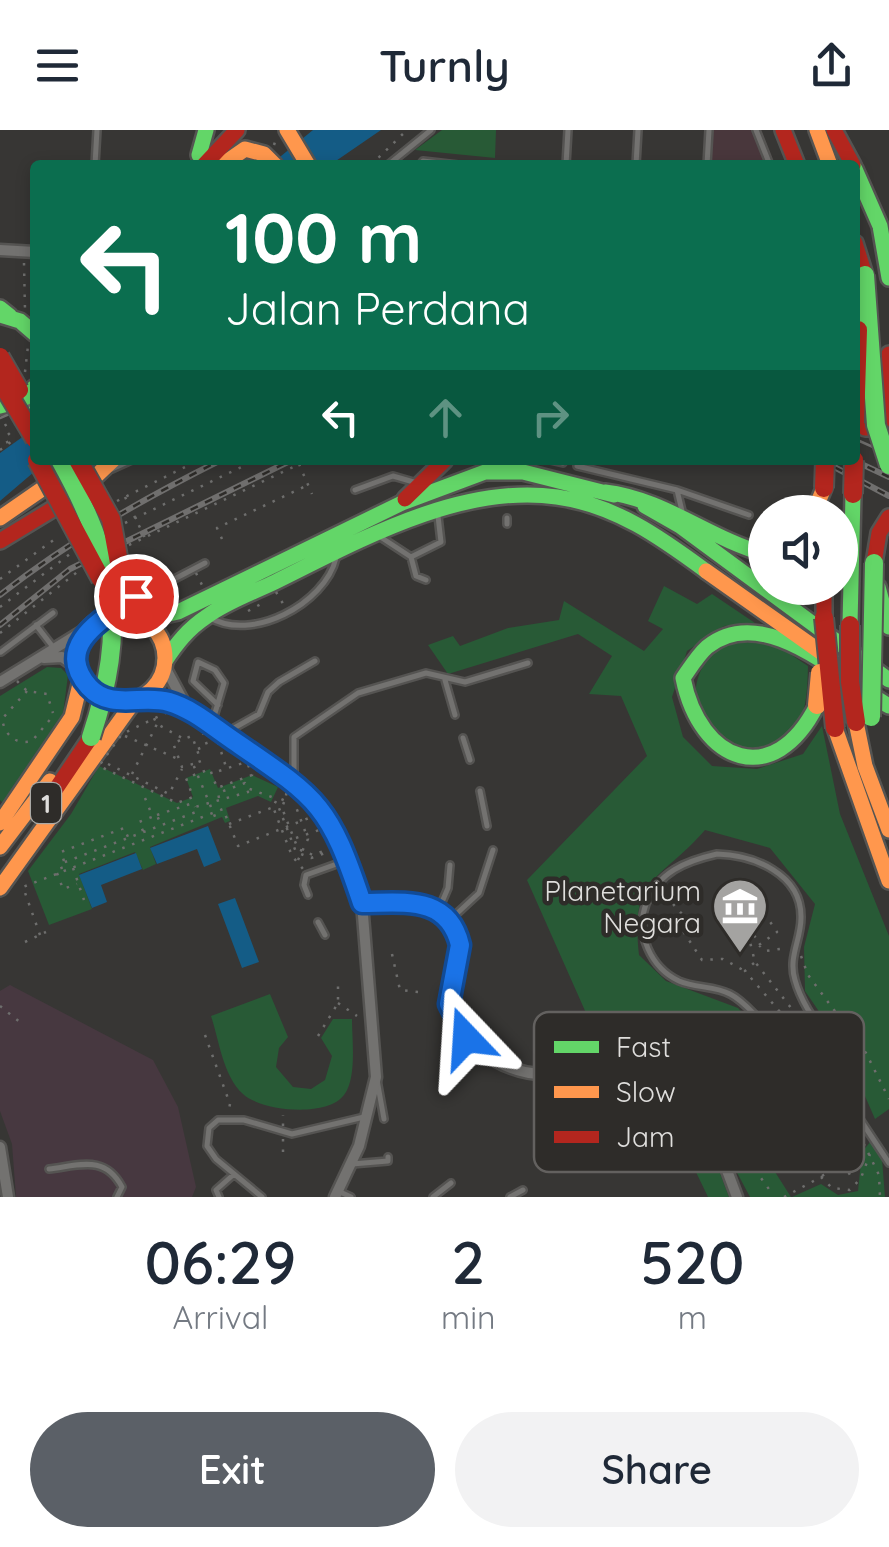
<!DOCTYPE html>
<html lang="en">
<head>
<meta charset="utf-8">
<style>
  :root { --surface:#fff; --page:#f2f2f3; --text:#1f2937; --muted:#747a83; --accent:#5b6067 }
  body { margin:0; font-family:Quicksand,sans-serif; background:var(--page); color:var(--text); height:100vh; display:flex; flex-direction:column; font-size:38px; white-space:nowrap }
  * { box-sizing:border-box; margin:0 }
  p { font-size:32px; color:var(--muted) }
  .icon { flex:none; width:55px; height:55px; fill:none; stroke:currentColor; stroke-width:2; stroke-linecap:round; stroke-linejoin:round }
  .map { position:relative; height:1067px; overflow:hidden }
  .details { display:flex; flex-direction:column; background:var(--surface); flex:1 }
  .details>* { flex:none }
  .banner { position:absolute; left:30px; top:30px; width:830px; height:305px; border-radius:10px; box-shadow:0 5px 15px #0003; background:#0b6e4f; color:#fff; overflow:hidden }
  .tools { position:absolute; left:748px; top:365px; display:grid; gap:20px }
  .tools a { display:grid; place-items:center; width:110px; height:110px; border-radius:50%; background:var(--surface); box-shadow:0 5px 15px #0003; font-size:50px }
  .pin { position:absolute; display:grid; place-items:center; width:85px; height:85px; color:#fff; margin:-42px; border:5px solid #fff; border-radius:50%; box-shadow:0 2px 10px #0007 }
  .me { position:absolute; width:110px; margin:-55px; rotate:340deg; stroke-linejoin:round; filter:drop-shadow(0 0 8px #0008) }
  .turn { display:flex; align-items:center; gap:35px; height:210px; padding:0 30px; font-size:45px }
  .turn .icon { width:130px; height:130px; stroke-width:2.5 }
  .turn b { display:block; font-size:70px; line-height:85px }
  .lanes { display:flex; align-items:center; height:95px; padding:0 30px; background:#0003; justify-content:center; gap:50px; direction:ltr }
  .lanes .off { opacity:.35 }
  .eta { display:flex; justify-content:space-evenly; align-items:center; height:170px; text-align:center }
  .eta b { font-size:60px; font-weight:600; line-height:70px }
  .button { display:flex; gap:20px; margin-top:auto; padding:20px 30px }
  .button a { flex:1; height:115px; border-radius:60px; background:var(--accent); color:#fff; font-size:40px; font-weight:600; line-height:115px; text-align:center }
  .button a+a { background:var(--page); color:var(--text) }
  header { display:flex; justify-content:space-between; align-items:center; height:130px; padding:0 30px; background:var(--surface); font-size:45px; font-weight:600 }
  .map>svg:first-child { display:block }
  .commercial { fill:#49373c }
  .education { fill:#473840 }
  .green { fill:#285a36 }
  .water { fill:#145c86 }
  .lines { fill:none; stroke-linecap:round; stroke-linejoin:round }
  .lane-casing { stroke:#555452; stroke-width:10 }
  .street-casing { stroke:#555452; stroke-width:15 }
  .fast-casing { stroke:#555452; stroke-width:20 }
  .slow-casing { stroke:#555452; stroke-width:20 }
  .jam-casing { stroke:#555452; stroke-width:20 }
  .path { stroke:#6e6e6d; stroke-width:2.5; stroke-dasharray:2.5 8; stroke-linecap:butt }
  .lane { stroke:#737270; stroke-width:5 }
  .street { stroke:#737270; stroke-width:10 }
  .fast { stroke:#63d668; stroke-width:15 }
  .slow { stroke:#ff974d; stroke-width:15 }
  .jam { stroke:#b3261e; stroke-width:15 }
  .tram { stroke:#706f6e; stroke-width:2.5 }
  .rail-casing { stroke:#706f6e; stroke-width:6 }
  .rail { stroke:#2e2c29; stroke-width:2.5; stroke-dasharray:8; stroke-linecap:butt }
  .fast-bridge-casing { stroke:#555452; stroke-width:22; stroke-linecap:butt }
  .slow-bridge-casing { stroke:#555452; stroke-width:22; stroke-linecap:butt }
  .jam-bridge-casing { stroke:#555452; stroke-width:22; stroke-linecap:butt }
  .path-bridge { stroke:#6e6e6d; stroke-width:2.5; stroke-dasharray:2.5 8; stroke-linecap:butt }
  .fast-bridge { stroke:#63d668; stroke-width:18 }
  .slow-bridge { stroke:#ff974d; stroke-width:18 }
  .jam-bridge { stroke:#b3261e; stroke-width:18 }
  .route-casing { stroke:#114b97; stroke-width:25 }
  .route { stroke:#1a73e8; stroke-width:18 }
  .labels { text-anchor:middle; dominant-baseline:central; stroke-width:9; stroke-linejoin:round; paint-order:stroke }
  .shield { fill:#2e2c29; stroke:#aaa9a6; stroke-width:2.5 }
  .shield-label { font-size:25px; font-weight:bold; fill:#dfdedc }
  .poi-label { font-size:28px; fill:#dfdedc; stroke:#2e2c29; text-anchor:end }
  .key { fill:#2e2c29; stroke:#63615f; stroke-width:2.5 }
  .key-label { font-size:28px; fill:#dfdedc }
</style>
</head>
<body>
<header><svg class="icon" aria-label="menu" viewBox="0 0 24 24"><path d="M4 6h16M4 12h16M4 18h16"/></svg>Turnly<svg class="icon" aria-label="share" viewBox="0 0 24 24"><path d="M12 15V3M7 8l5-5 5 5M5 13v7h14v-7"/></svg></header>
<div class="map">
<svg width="889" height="1067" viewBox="0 0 889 1067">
  <rect width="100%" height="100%" fill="#373634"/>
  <!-- commercial -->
  <path class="commercial" d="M707,0H761L775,35H705Z"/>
  <!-- education -->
  <path class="education" d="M10,855L153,930L178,977L196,1057L192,1067H16L12,1014L0,981V861Z"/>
  <!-- green -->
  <path class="green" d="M442,0H496L495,28L415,20Z
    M664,456L697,474L712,464L755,493L724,496L687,521L672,567L683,607L712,636L757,639L803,624L822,596L840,684L889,806V979L875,989L844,918L805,861L804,817L815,774L770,718L705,700C660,752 630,745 639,825L666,851L738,878L800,943L742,990L791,1067H750L716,1003L712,925L687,905L602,919L527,750L647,626L621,566L589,564L612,526L578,504L448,544L428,515L453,506L460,516L508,498L559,490L564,471L644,521L663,499L648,491Z
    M732,506L769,510L808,536C807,593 800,610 742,623L698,592C690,554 699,529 732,506Z
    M47,537L61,538L68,545L63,584L4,674L0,670V566Z
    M99,636L177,673L193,667L186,648L210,639L218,658L252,645L278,657L271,672L258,666L226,678L230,691L225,693L222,687L150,717L156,734L143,740L135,722L79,744L92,779L49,795L28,741L71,684Z
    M270,864L288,907L279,918L276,937L293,957L311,959L325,950L332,926L321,908L333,889H352C352,910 357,948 344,965C327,988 261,981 243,964C223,946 219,910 211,886Z
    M700,990L729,1067H708L694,1038L689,999Z
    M871,1011L882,1029L885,1067H792L821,1054L838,1065L858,1061L862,1022Z"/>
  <!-- water -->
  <path class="water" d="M313,0H381L330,35H270Z
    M35,298V330H48L0,371V323Z
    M208,696L221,730L204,737L197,719L157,734L150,718Z
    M136,723L142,739L101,755L107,772L92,778L79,745Z
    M235,768L259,832L242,838L218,774Z"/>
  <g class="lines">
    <!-- lane casing -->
    <g class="lane-casing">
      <path id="lane" d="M756,0L770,35
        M95,35L97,0
        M388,35L431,0
        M420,35L423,31L458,35
        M566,35L568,0
        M636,35L638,0
        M707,35L709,0
        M550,330L563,333
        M577,336L677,360L749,385
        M112,339L132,330
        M355,360L393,346L417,353
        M677,360L682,381
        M507,394V388
        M382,408L411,427L441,412L438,386
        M411,427L416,446L426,450
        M127,446L136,466
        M118,451L134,443
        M119,478L205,433
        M209,487C251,513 325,474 336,428
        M36,495L53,517
        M1,522L53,483
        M445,550L455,585
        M212,593L224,553L215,540L198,532L193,551L218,575
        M227,602L259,584L268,562L279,552L315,531
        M463,608L470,630
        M294,648V607L358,563L426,543L465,552L528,533
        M480,661L487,696
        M717,724C754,725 802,744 801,788C801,810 788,827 795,850C804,883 830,908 846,938L848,948L842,962C815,968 776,909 759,889C750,880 742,870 730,864C715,856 695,858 679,851C651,838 635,803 646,774C658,742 686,731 717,724Z
        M308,765L304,755L306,745L345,731
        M439,779L448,758L450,735
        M452,788L479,763L493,720
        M318,792L325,805
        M579,941C586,969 577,992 614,982C625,979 629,978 635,969L633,960L626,956L584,961
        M809,948L780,962C772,984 797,1024 820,1028L861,992
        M377,950L384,989
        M842,962L889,1033
        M352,1034L388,1031V1027
        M49,1039C81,1035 105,1025 122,1057L117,1067
        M338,1061L351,1067
        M219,1067L216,1060L233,1045
        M262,1067L216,1029L207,1016L209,998L218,990H244L292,1004L364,987
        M433,1067L451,1053
        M510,1067L523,1060"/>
    </g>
    <!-- street casing -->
    <g class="street-casing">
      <path id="street" d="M0,120L35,122
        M44,528L62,527L79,539
        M165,537L187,578
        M0,552L88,498
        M135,570L161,571L188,579L294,650L325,681L345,723L362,773L376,947L359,1016L335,1067
        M362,773C382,773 405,769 424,774C487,788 445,846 450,878C452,896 467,910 481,921C536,963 579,938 641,923C656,920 671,914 686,918L697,931L705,982L737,1067
        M0,1017L8,1067"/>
    </g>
    <!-- fast casing -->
    <g class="fast-casing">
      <path id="fast" d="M199,25L206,0
        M855,39L880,96L889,148
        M0,178L10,186
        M0,185L20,191L35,204
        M0,276L16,272L35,257
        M30,278L35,287
        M605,362C664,369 708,408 765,424
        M645,376L680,396L889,550
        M878,457L889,497
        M143,490L178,482L402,373L485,342H523L614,365
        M850,495L853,364
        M165,531C177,513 188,499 206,487C226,472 252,463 275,452C358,411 461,353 557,367C615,375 660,407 706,441
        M817,575C774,661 700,633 683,548C690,538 698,525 707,517C764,471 841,548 889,576"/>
    </g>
    <!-- slow casing -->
    <g class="slow-casing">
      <path id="slow" d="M287,0L308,35
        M817,0L830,35
        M222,35L245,19L264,24L275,35
        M855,148L858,200
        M95,347L113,330
        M814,382L824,358
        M0,388L45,357
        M706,441L832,530
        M77 528a44 44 0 1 1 88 0a44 44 0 1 1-88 0Z
        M856,592L865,636L889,700
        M835,598L889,751
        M0,693L72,587L82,546
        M0,717L50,651
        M0,758L135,570"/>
    </g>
    <!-- jam casing -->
    <g class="jam-casing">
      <path id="jam" d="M783,0L797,35
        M834,0L853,35
        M204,35L237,0
        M855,113L865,145
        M865,298H878L885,288L889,224
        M405,369L445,330
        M0,411L56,377
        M874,433L879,403L889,387
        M824,458V488
        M47,672L91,607"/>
    </g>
    <!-- path -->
    <path class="path" d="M274,15L277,6
      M371,35L407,0
      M24,133L25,180
      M25,242L28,216
      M5,294L10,303L5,307L8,314
      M0,320L16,308
      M299,334L312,364
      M117,371L199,330
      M125,393L256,330
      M222,409L217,398L308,355
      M129,415L308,330
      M196,443L202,455
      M0,449L59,406
      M276,462L285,477
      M0,477L70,424
      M248,481L261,474L259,471
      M0,503L81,439
      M17,551L27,561L47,564L53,583
      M27,561L2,589C5,605 15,615 32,611L53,586
      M149,579L157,594L182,608
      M172,580L247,632L252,645L217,658L210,639L186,648L193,667L177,673L99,636L122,604Z
      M125,606L178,629
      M218,612L226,637
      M198,619L207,615L203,604
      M108,634L169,664L182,639
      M193,634L182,637L173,613L192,606L201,631L193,634L216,689
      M219,641L246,632
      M132,644L157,594
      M285,664L300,667L318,684L337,719L311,728L296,722L279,678Z
      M145,668L152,685
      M219,668L218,663L245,653L247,658L277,669L273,677L292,726L303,739
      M284,672L282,678L298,719L313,725L334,717
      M157,685L193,673L195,677
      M229,694L271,678
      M143,701L139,692L157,685L160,693
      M296,708L322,699
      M298,730L308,709L296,677L299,670
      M64,731L61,722L124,698L128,707
      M73,738L84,770
      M62,739L60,734L196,682L195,677L248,662L247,658
      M57,743L63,759L77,754
      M673,774L682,784L683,801L702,830L723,829L743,840
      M40,805L23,757L223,679L238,716L314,686
      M25,812L46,802
      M759,815L777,802L762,780L748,789L756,805L750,812L755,832L835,934
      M759,815L765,821L787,818
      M392,824L400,860L418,862
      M801,826L808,845L866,923L889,969
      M754,833L745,841L827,937L833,953
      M338,873L357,886
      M0,876L21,893
      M205,905L230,974L228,984
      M318,906L338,873V851
      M702,924L715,911C735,935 734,951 731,981L762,961L771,967
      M731,982L748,1030L771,1062
      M790,988L810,980L823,966
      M283,996V985
      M859,1004L879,1045L880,1067
      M283,1009V1028
      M844,1033L850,1045
      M822,1046L851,1028L854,1035L847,1038
      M784,1067L821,1047L832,1058L850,1060L861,1048L870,1024"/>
    <!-- lane -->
    <use href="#lane" class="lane"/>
    <!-- street -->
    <use href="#street" class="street"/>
    <!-- fast -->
    <use href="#fast" class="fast"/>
    <!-- slow -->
    <use href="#slow" class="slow"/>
    <!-- jam -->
    <use href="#jam" class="jam"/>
    <!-- tram -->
    <path class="tram" d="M0,288L35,273
      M855,309L889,324"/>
    <!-- rail casing -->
    <g class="rail-casing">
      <path id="rail" d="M821,330L889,366
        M853,330L889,347
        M0,465C69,411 143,369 221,330
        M0,495L70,439L292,330"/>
    </g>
    <!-- rail -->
    <use href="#rail" class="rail"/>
    <!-- fast-bridge casing -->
    <g class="fast-bridge-casing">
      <path id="fast-bridge" d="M865,145L876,295L889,335
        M60,330C116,431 128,496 91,607
        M871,587L874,433"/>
    </g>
    <!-- slow-bridge casing -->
    <g class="slow-bridge-casing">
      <path id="slow-bridge" d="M817,575L820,543"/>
    </g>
    <!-- jam-bridge casing -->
    <g class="jam-bridge-casing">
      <path id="jam-bridge" d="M0,227L19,260
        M0,250L35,309
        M855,293L858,200
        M37,330L101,449
        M78,330L111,389L120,438
        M824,358L825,330
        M853,364L854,330
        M824,488L835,598
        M850,495V552L856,592"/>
    </g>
    <!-- path-bridge -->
    <path class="path-bridge" d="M125,367L145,408"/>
    <!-- fast-bridge -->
    <use href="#fast-bridge" class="fast-bridge"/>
    <!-- slow-bridge -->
    <use href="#slow-bridge" class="slow-bridge"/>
    <!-- jam-bridge -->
    <use href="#jam-bridge" class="jam-bridge"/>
  </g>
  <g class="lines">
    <!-- route casing -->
    <g class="route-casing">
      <path id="route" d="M136,466C107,487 51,514 89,557C111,581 142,564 169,572C193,579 213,597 234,611C319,669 329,674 362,773C404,773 448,765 460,815L449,874L466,908"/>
    </g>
    <!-- route -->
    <use href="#route" class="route"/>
  </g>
  <!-- icons -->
  <defs>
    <g id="museum-pin" transform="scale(2.875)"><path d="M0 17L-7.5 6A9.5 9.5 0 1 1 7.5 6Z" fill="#a4a3a1" stroke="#2e2c29"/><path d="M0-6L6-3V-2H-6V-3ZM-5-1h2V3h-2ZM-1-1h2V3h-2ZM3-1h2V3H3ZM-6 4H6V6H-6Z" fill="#fff"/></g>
  </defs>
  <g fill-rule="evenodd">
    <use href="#museum-pin" x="740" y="776"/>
  </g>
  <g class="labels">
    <!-- shield labels -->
    <rect class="shield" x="31" y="653" width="30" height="40" rx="8"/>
    <g class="shield-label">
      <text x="46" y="673">1</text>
    </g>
    <!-- poi labels -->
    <g class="poi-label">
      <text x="701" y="760">Planetarium<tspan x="701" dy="32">Negara</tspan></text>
    </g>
  </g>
  <!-- legend -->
  <rect x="534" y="882" width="330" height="160" rx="15" class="key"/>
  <rect x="554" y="911" width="45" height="12" fill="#63d668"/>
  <rect x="554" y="956" width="45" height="12" fill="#ff974d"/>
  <rect x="554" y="1001" width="45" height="12" fill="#b3261e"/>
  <g class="key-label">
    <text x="616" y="927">Fast</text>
    <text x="616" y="972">Slow</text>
    <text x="616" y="1017">Jam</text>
  </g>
</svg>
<div class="tools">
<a><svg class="icon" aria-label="sound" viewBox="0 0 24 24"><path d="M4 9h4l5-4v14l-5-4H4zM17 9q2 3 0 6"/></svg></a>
</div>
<div class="pin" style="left:136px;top:466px;background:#d93025"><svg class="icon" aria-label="arrive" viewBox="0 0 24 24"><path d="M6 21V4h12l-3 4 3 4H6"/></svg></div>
<svg class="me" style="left:466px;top:908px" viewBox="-20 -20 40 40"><path d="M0-17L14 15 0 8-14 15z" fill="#1a73e8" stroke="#fff" stroke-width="4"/></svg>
<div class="banner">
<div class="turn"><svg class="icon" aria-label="left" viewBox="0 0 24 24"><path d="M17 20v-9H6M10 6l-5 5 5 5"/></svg><div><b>100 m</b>Jalan Perdana</div></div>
<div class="lanes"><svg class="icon" aria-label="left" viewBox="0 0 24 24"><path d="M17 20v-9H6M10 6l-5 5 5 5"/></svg><svg class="icon off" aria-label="ahead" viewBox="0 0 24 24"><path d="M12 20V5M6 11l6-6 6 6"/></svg><svg class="icon off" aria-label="right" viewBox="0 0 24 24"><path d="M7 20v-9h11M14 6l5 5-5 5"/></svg></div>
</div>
</div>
<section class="details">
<div class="eta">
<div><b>06:29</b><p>Arrival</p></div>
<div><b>2</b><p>min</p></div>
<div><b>520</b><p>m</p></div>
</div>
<div class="button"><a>Exit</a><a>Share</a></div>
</section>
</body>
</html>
